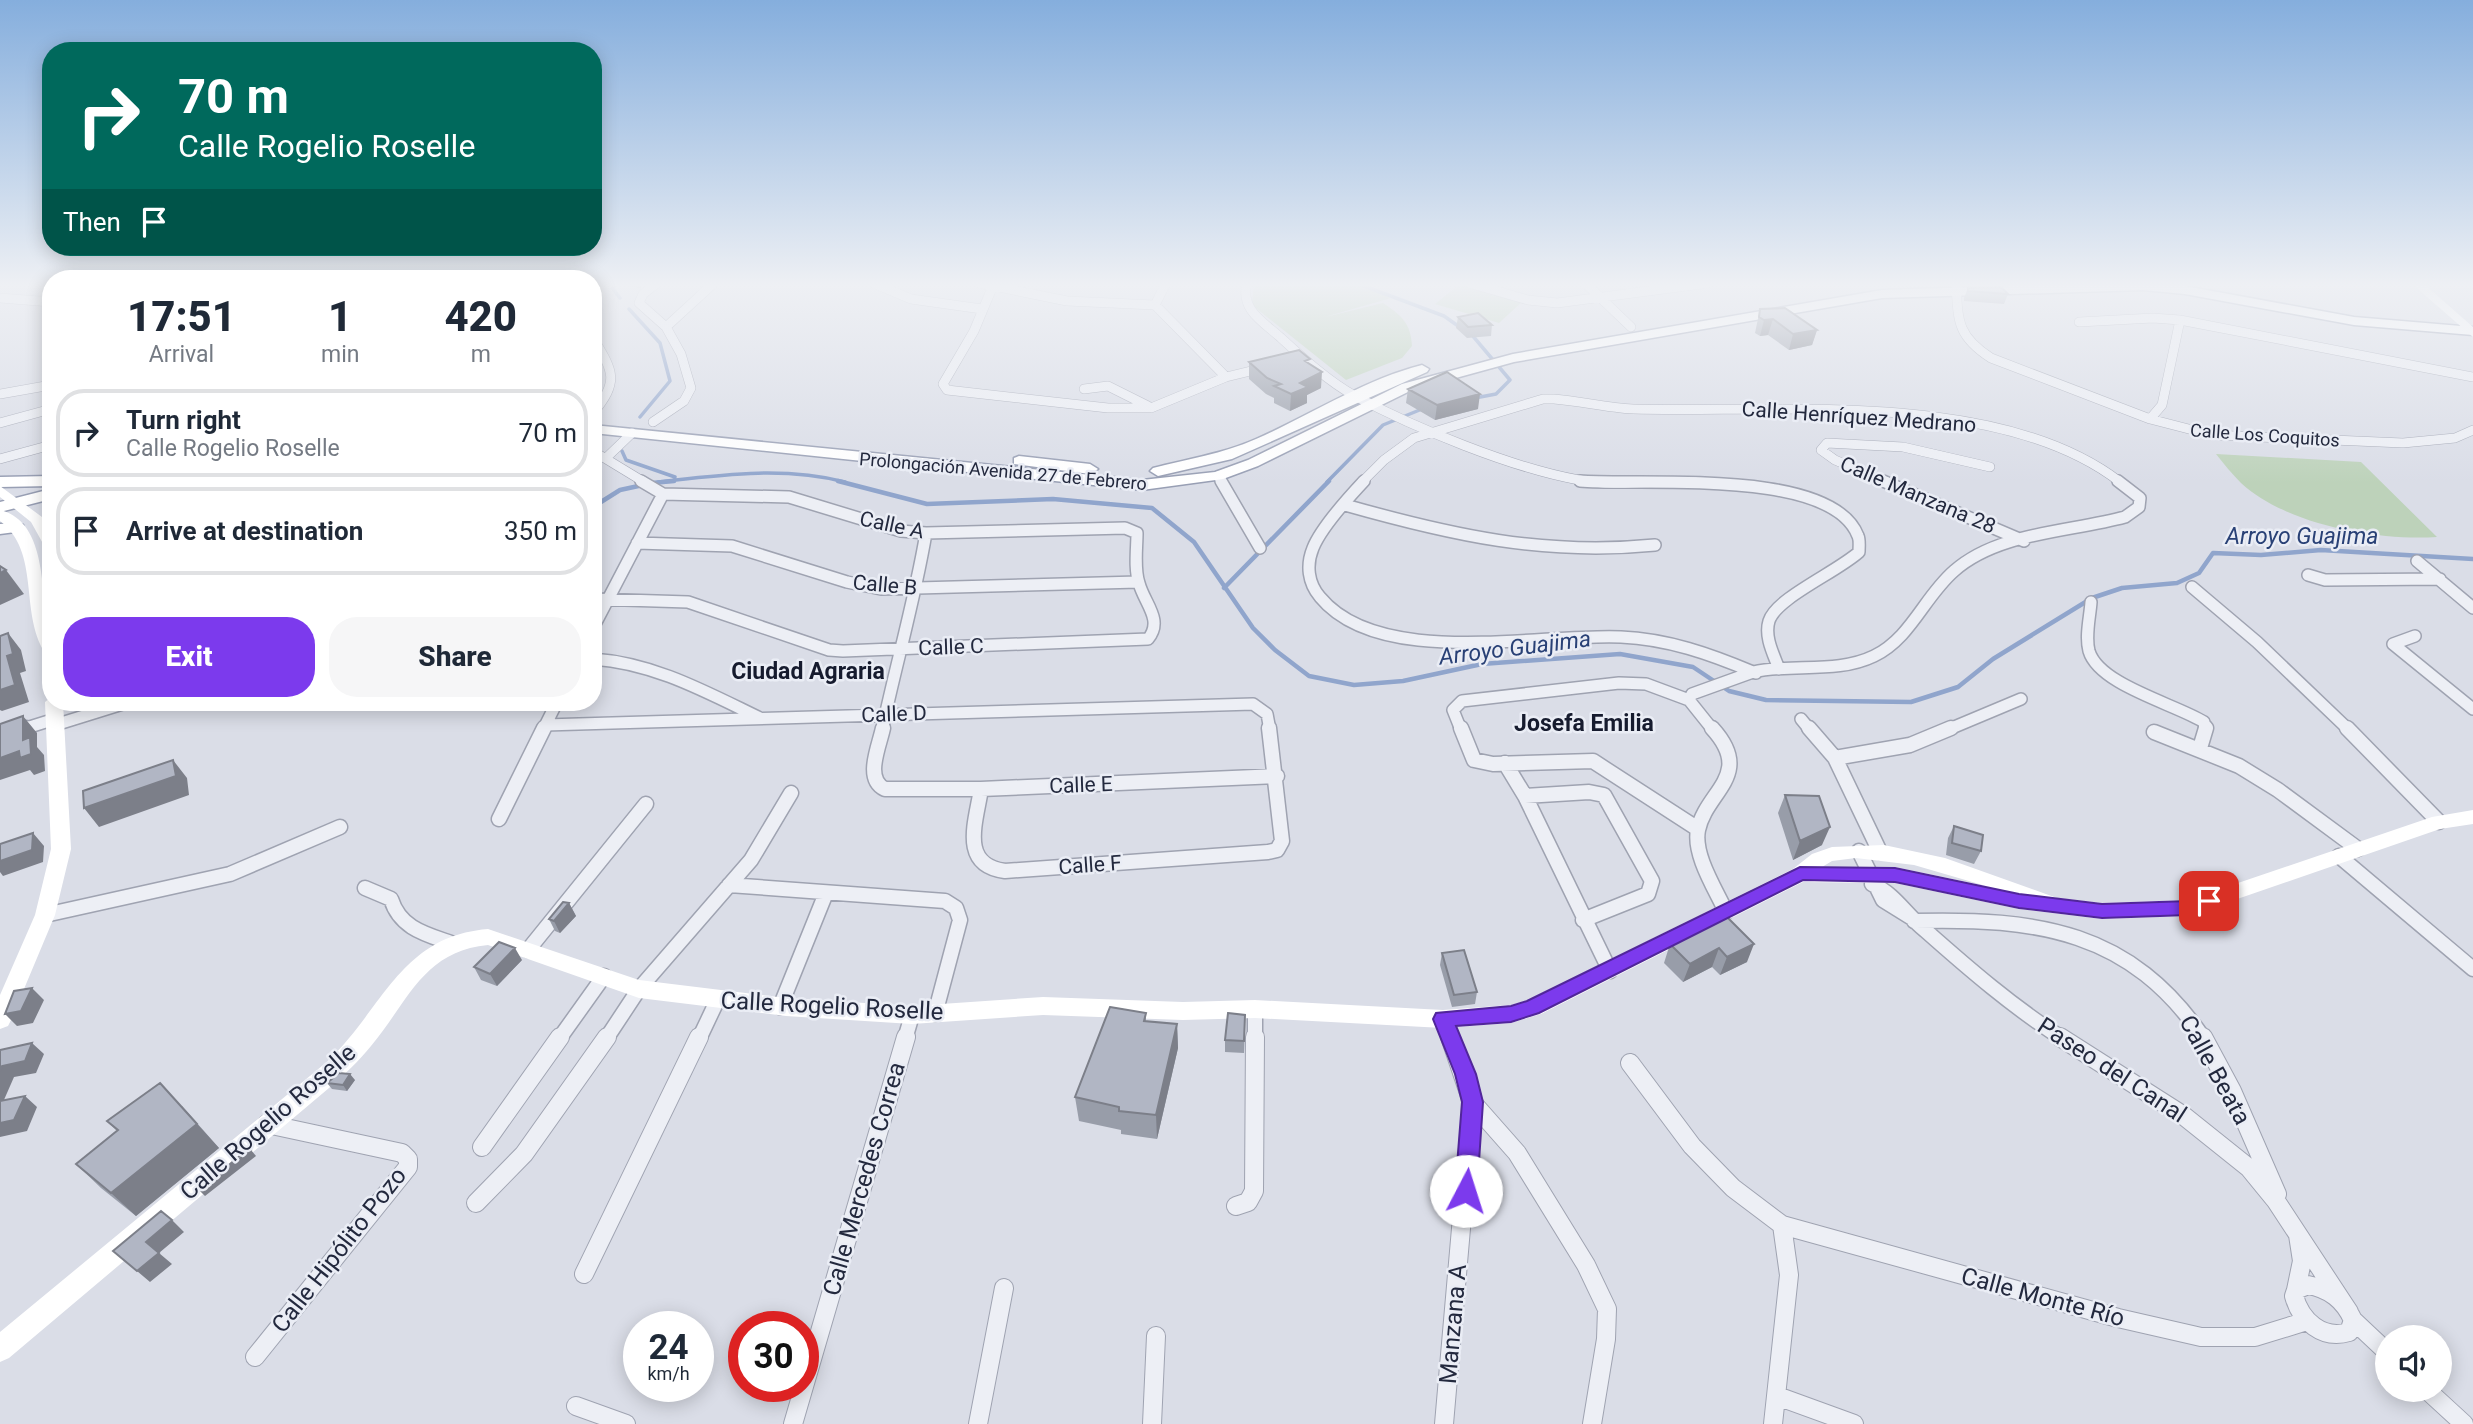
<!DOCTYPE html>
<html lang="en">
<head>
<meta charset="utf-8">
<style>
  :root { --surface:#fff; --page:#f6f6f7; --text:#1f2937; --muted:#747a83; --line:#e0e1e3; --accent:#7c3aed }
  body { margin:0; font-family:Roboto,sans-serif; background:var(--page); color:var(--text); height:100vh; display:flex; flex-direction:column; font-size:26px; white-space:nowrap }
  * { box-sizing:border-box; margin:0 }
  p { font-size:23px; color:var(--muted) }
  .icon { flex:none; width:38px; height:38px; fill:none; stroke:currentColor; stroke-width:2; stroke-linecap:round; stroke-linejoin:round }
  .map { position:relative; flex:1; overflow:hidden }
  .sheet { position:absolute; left:42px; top:270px; width:560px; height:441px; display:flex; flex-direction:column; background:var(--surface); border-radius:28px; box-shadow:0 4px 18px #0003 }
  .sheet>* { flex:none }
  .guide { position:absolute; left:42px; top:42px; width:560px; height:214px; border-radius:28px; box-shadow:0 4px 18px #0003; background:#00695c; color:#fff; overflow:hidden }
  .fabs { position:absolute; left:2375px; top:1325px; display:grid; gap:14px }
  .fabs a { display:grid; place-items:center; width:77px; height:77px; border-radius:50%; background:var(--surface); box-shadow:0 4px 18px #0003; font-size:35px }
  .speed { position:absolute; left:623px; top:1311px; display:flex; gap:14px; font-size:35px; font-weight:700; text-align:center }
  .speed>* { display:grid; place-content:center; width:91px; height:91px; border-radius:50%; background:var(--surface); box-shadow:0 4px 18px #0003; line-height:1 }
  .speed small { font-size:18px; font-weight:400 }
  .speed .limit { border:10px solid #d22; background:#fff; color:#111 }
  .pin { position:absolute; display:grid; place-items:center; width:60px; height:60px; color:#fff; margin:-30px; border-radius:14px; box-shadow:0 4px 10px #0006 }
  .me { position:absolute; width:77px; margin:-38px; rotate:5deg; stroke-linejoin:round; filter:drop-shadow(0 0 5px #0008) }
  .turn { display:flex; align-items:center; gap:24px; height:147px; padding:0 21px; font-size:32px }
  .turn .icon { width:91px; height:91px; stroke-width:2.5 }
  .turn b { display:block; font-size:49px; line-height:60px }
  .then { display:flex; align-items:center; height:66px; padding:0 21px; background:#0003; gap:14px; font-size:26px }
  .eta { display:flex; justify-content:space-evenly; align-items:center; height:119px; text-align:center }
  .eta b { font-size:42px; font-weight:800; line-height:49px }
  .primary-button { display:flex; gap:14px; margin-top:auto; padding:14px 21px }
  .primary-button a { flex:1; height:80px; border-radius:28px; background:var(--accent); color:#fff; font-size:28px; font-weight:800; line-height:80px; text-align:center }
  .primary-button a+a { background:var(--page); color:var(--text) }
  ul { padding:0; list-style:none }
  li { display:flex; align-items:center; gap:21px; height:88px; margin:0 14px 10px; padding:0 7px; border:4px solid var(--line); border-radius:28px }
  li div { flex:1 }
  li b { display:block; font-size:26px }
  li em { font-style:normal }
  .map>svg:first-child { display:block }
  .green { fill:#bdd2ba }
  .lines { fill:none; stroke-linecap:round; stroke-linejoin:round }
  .stream-far1 { stroke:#90a5cc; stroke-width:3.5 }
  .stream { stroke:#90a5cc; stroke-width:4.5 }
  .street-far3-casing { stroke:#9fa3b1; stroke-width:10 }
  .street-far2-casing { stroke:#9fa3b1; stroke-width:14 }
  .street-far1-casing { stroke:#9fa3b1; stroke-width:17 }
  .street-casing { stroke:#9fa3b1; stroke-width:20 }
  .primary-casing { stroke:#989fb4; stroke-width:3 }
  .street-far3 { stroke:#edeff5; stroke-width:9 }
  .street-far2 { stroke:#edeff5; stroke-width:11 }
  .street-far1 { stroke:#edeff5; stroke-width:14 }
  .street { stroke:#edeff5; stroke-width:18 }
  .secondary { fill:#fff; fill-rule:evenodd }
  .primary { fill:#fff; fill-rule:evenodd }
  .wall { fill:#989da9 }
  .shaded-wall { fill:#7c7f89 }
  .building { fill:#b1b6c4; stroke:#7c7f89; stroke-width:2 }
  .route { fill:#7c3aed; stroke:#51269a; stroke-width:2 }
  .labels { text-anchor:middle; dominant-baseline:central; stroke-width:5; stroke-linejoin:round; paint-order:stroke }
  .far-street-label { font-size:18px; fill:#23293e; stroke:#eaedf5 }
  .street-label { font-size:21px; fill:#23293e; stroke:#eaedf5 }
  .water-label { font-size:23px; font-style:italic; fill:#294176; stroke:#eaedf5 }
  .neighbourhood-label { font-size:23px; font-weight:bold; fill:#161b2e; stroke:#eaedf5 }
  .near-street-label { font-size:24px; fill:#23293e; stroke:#eaedf5 }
</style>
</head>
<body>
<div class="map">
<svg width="2473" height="1424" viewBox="0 0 2473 1424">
  <rect width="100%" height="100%" fill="#dadde7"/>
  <!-- green -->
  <path class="green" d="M1254,283H1351L1391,298L1325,317L1383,303C1401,315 1411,323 1412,346L1402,358L1346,380L1252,305Z
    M1460,284L1523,301L1499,323L1435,304Z
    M2216,454L2361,462L2437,537C2377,541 2287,525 2241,483C2232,474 2224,464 2216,454Z"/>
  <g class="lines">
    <!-- stream-far1 -->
    <path class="stream-far1" d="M614,283L613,289L620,298
      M1356,283L1444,316L1461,328
      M629,309L660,343L670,381L640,417
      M1472,335L1510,380L1496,394L1475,398
      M622,451L626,460L675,477
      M658,482C720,475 783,466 845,482
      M1327,482L1383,425L1422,409"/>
    <!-- stream -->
    <path class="stream" d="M838,481L927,504L1053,499L1152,508L1194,542L1253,628L1275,650L1309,676L1354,685L1403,681L1482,664L1620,654L1693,667L1729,691L1766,700L1911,702L1958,687L1993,659L2092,598L2122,588L2177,583L2199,573L2213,553L2261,555L2321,550L2473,559
      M652,483L674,481
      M593,507L620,490L643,485
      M1224,588L1329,481"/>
    <!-- street-far3 casing -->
    <g class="street-far3-casing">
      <path id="street-far3" d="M657,283L643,294L639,303L666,327
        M873,283L911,299L982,309
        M979,283L1067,301L1155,305
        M1247,283C1240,309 1262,321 1280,337C1303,358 1328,381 1355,396C1415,428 1512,468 1579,480C1616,487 1658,480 1696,482
        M1469,283L1528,300L1557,303L1709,283
        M1585,283L1631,327
        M1956,283C1958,321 1957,336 1991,358L2150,419L2212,435L2403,443L2455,438L2473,430
        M992,288L974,331L943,384L947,390L1108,408H1151L1226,377L1263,368
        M0,298L51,302
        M1155,305L1226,377
        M1155,305L1166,283
        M2079,322L2153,318L2180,320L2473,377
        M593,338C613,371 620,381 593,413
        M1084,389L1108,386L1148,406
        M0,394L51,385
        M2150,419L2162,405L2180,320
        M653,422L684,401L691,388L681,354L666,327L714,283
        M0,423L51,409
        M593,451L644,482
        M606,458L632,433
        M0,459L51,445
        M1218,476L1222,482
        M1362,482L1384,460L1414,438L1543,399H1554C1581,401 1607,408 1633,409C1778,413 2000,389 2120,482
        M1887,482L1835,460L1821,450L1827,443L1903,447L1990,467"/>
    </g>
    <!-- street-far2 casing -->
    <g class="street-far2-casing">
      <path id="street-far2" d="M641,481L663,494
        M1221,481L1260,548
        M1364,481C1349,497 1321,528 1313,548C1306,565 1308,583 1320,597C1379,669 1539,633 1621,637C1668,639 1710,654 1753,672
        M1580,481C1640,486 1832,467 1858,536C1860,540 1859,547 1859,552C1837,572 1776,598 1769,621C1764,637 1774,655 1779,669
        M1883,481L2024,541
        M1345,505C1451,535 1544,556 1655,545
        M637,543L732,546L847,582L881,589L1138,582
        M2417,561L2473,608
        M2308,575L2325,580L2440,579
        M2192,587L2257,642L2349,730
        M593,599L688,602L829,650L843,651L1148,639C1164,620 1144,603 1139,583C1134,569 1137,548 1137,533L1125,528L926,533L901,531L789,497L663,494
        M2091,602C2090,617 2085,636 2089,651C2099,685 2175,704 2204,722L2205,730
        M593,628L663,494
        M2415,636L2393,644L2473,709
        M593,659C654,663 706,692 760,718
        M1753,672L1756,673
        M1753,672C1793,663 1837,674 1874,656C1911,638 1924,597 1954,571C1998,532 2070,532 2125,517L2139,507L2140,498L2118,481
        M1801,719L1810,730
        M55,725L129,702
        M545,725L1253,704L1267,714L1270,730
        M20,730L55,719
        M543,730L557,702
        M882,730C896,664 915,599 926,533
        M1461,730L1453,710L1462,701L1619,683L1646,684L1689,700
        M1713,730L1689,700L1692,694L1753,672
        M1947,730L2021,699"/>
    </g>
    <!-- street-far1 casing -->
    <g class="street-far1-casing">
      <path id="street-far1" d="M883,728C879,747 864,779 885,789H981L1277,776
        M1461,728L1474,760L1493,764L1593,761L1698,829
        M1712,728C1755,775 1706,791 1698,830C1693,855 1716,890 1726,912
        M1809,728L1835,758
        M2347,728L2439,822
        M2154,732L2239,766L2278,790L2358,849
        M0,736L26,728
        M2200,748L2206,728
        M1505,763L1525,796L1610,971
        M981,789C976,822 959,865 1005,871L1268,852L1277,850L1282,841L1269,728
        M1525,796L1589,792L1604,795L1652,881L1648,894L1583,920
        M499,819L544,728
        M1859,851L1883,900L1912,918
        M1880,852L1835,758L1910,745L1951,728
        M2339,856L2473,969
        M1872,884C1895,894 1906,915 1925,930C1969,969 2013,1007 2063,1039
        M729,885L945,901L956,908L960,920L935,1014
        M365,888L391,899C400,928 425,934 451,943
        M45,915L230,874L340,827
        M1914,921C2037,918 2131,930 2204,1039
        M528,950L646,804
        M780,1007L826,893
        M1443,1019L1451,1039
        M559,1039L604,976
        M606,1039L639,989L751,860L791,793
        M699,1039L717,1001
        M905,1039L912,1015
        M1255,1039V1009"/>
    </g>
    <!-- street casing -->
    <g class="street-casing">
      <path id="street" d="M2060,1037L2184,1116L2249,1168L2276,1201L2349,1312
        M2203,1037L2232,1091L2277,1194
        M1630,1063L1692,1146L1733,1188L1782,1225L2118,1318L2201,1337H2255L2307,1321
        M1472,1102L1517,1153L1586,1265L1607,1309L1606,1339L1592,1424
        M482,1147L560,1037
        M476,1203L524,1154L607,1037
        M1236,1206L1248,1202L1254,1191L1255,1037
        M584,1274L699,1037
        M2308,1285C2330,1289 2344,1300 2353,1320L2349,1332C2322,1340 2301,1321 2294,1296L2296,1290Z
        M2296,1290L2302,1261L2298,1235
        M2353,1320L2387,1352
        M255,1357L408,1167V1159L402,1153L267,1124
        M2427,1390L2464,1424
        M1777,1396L1854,1424
        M576,1406L626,1424
        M793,1424L906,1037
        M978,1424L1004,1288
        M1152,1424L1156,1336
        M1444,1424L1472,1102L1450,1037
        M1773,1424L1789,1275L1782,1225"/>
    </g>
    <!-- primary casing -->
    <g class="primary-casing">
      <path id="primary" d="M2106,283L2185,286L2354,317L2473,327V335L2354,325L2185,294L2143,290L1882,298L1514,362L1412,390L1258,466L1223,479L1142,490L593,433V425L1142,480L1215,472L1248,460L1402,384L1513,354L1882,290Z
        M1422,365L1429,369L1427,372L1232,459L1158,476L1150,471L1153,468C1188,459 1222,454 1256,439C1311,415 1363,380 1422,365Z
        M1019,456L1090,464L1098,469L1090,474L1014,464V458Z
        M51,476V486L0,487V477Z
        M51,489V499L0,512V502Z
        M17,523L23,525V531L0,534V524Z"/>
    </g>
    <!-- street-far3 -->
    <use href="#street-far3" class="street-far3"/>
    <!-- street-far2 -->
    <use href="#street-far2" class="street-far2"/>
    <!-- street-far1 -->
    <use href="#street-far1" class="street-far1"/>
    <!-- street -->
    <use href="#street" class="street"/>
    <!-- secondary -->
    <path class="secondary" d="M2411,283H2423L2473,327V337Z
      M0,486L42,517L51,532V550L46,549L31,522L0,497Z
      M0,510C40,520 41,571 45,604C47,622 51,637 51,654L45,653C19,612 41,552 0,521Z
      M51,697V702H63L71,849L55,915L11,1020L8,1026L0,1029V995L35,915L51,849L45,702Z
      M2473,810V824L2440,829L2188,916L2102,919L2019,909L1895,883L1803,882L1541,1014L1511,1023L1443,1028L1255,1018L1183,1020L1043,1015L912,1024L786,1016L639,998L488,945C423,951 408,1002 371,1046C359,1061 344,1075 329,1088L9,1358L0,1362V1332L328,1061C384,1007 401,936 488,929L639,980L786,998L912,1006L1043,997L1183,1002L1255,1000L1443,1010L1511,1005L1528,1000L1793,869L1812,854L1832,847L1884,845L1945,858L2057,898L2102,903L2188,900L2432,817ZM1856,858L1914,865L1986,886L1895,867H1822L1832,861Z"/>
    <!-- primary -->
    <use href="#primary" class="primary"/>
  </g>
  <!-- wall -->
  <path class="wall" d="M625,283H645L640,288L625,285Z
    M1968,288L2008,294L2004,304L1964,301V298Z
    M1760,309L1817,330L1812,345L1789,350L1768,335L1760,336L1755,333Z
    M1458,317L1492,325L1491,336L1467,338L1456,328Z
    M1249,362L1310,364L1321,388L1307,395V403L1290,411L1274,403V398L1266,394L1249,379Z
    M1408,389L1478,409L1435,420L1406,403Z
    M1785,795L1822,845L1793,860L1778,813Z
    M1954,826L1981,851L1974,864L1946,855L1948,838Z
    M569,903L576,916L560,933L555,931L549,919Z
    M1695,924L1747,962L1720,975L1712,967L1683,982L1664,963L1670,944L1692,933Z
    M1442,953L1477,992L1475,1004L1452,1007L1440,965Z
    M522,960L497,986L481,980L474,967Z
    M1146,1013V1021L1177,1024L1178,1048L1157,1139L1121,1134V1130L1079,1121L1075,1097Z
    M1245,1027L1244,1053L1225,1052V1040Z
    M355,1080L347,1091L332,1089L327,1083Z
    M182,1106L219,1148L136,1216L101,1188L76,1164L117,1131L107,1121Z"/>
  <!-- shaded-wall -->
  <path class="shaded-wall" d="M638,283H645L640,288Z
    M1773,319L1768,335L1760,336L1764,320Z
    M1817,330L1812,345L1789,350L1793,334Z
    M1322,372L1321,388L1307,395V403L1290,411L1291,394L1300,383Z
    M1480,394L1478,409L1435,420L1437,405Z
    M6,570L24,594L0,605V573Z
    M8,633L21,650L26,671L20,673L29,702L2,711L0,710V690L7,656Z
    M23,716L37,733V747L44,755L45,771L34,775L30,770L0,780V758L23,740Z
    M173,760L187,778L189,795L99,827L84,808Z
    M1830,827L1822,845L1793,860L1800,841Z
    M33,833L44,846L43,862L3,876L0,872V861Z
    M569,903L576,916L560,933L554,921Z
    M1754,944L1747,962L1720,975L1727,957Z
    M515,948L522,960L497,986L490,974Z
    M1719,948L1712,967L1683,982L1690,964Z
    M32,988L44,1000L33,1023L17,1026L5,1014Z
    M1177,1024L1178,1048L1157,1139L1156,1115Z
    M32,1043L44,1054L36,1073L14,1077L0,1109V1071L2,1066Z
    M350,1074L355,1080L347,1091L343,1085Z
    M160,1083L219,1148L136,1216L111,1193Z
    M25,1096L37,1107L27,1131L0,1137V1123Z
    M251,1150L256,1156L205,1196L199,1190Z
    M172,1220L184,1232L159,1253L172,1264L150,1282L137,1271L146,1242Z"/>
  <!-- building -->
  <path class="building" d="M2001,287L2008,294L1968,291V288Z
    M1785,308L1817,330L1793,334L1773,319L1764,320L1759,317L1760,309Z
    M1478,313L1492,325L1468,327L1458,317Z
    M1299,350L1310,359L1305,361L1322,372L1300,383L1308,387L1291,394L1274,386L1281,384L1267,378L1249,362Z
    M1447,372L1480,394L1437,405L1408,389Z
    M0,566L6,570L0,573Z
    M8,633L13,654L7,656L15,685L0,690V636Z
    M23,716V740L30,737L31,754L20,758L19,751L0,758V724Z
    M173,760L176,776L84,808L83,791Z
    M1785,795L1819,796L1830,827L1800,841Z
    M1954,826L1983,835L1981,851L1952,843Z
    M33,833L32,850L0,861V844Z
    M563,902L569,903L554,921L549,919Z
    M1721,911L1754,944L1727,957L1719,948L1690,964L1670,944L1700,929L1695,924Z
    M499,942L515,948L490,974L474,967Z
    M1464,950L1477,992L1454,995L1442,953Z
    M32,988L21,1011L5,1014L14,991Z
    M1110,1007L1146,1013L1144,1021L1177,1024L1156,1115L1119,1111V1107L1075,1097Z
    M1228,1013L1245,1015L1244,1041L1225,1040Z
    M32,1043L25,1061L2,1066L0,1071V1050Z
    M339,1073L350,1074L343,1085L327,1083Z
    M160,1083L197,1124L111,1193L76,1164L118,1130L107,1121Z
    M25,1096L14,1120L0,1123V1101Z
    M249,1148L251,1150L199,1190Z
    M161,1211L172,1220L146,1242L159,1253L137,1271L113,1251Z"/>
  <!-- sky -->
  <linearGradient id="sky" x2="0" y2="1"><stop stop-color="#85aedd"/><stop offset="0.59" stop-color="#eef0f4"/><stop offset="1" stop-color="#eef0f4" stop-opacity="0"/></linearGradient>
  <rect width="2473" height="483" fill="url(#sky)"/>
  <!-- route -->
  <path class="route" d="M1800,867L1895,868L2019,894L2102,904L2188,901L2209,894L2218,901L2215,906L2189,915L2102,918L2019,908L1895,882L1803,880L1539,1013L1511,1022L1456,1026L1476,1074L1483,1102L1477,1191L1474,1198L1466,1201L1458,1198L1455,1191L1462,1102L1455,1074L1433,1019L1436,1013L1511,1006L1527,1001Z"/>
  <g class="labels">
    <!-- far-street labels -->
    <g class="far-street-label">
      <text transform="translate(2265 435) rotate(4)">Calle Los Coquitos</text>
      <text transform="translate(1003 471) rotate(5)">Prolongación Avenida 27 de Febrero</text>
    </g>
    <!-- street labels -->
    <g class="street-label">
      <text transform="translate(1859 417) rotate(4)">Calle Henríquez Medrano</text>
      <text transform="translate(1918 495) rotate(23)">Calle Manzana 28</text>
      <text transform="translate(892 525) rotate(12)">Calle A</text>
      <text transform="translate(885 585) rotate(5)">Calle B</text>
      <text transform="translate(951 647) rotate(-2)">Calle C</text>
      <text transform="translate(894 714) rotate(-2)">Calle D</text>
      <text transform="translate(1081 785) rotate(-2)">Calle E</text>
      <text transform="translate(1090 865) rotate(-4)">Calle F</text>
    </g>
    <!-- water labels -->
    <g class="water-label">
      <text x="2302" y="536">Arroyo Guajima</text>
      <text transform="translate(1515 648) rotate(-7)">Arroyo Guajima</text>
    </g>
    <!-- neighbourhood labels -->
    <g class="neighbourhood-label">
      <text x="808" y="671">Ciudad Agraria</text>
      <text x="1584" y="723">Josefa Emilia</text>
    </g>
    <!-- near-street labels -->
    <g class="near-street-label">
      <text transform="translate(832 1006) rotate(3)">Calle Rogelio Roselle</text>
      <text transform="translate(2112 1070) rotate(33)">Paseo del Canal</text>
      <text transform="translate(2215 1070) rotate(61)">Calle Beata</text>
      <text transform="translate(268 1122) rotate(-41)">Calle Rogelio Roselle</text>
      <text transform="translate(864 1179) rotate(-74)">Calle Mercedes Correa</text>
      <text transform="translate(339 1250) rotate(-52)">Calle Hipólito Pozo</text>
      <text transform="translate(2043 1297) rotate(15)">Calle Monte Río</text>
      <text transform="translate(1453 1324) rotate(-85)">Manzana A</text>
    </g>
  </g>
</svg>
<div class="fabs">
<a><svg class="icon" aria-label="sound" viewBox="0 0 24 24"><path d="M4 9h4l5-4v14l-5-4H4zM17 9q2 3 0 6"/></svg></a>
</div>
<div class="speed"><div>24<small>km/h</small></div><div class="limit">30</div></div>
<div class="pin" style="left:2209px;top:901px;background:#d93025"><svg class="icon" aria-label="arrive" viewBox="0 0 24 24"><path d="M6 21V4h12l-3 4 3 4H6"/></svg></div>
<svg class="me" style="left:1466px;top:1191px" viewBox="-20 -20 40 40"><circle r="19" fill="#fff"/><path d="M0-13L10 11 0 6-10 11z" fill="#7c3aed"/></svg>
<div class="guide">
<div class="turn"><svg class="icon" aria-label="right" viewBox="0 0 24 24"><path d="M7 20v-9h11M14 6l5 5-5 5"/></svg><div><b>70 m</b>Calle Rogelio Roselle</div></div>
<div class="then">Then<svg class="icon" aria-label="arrive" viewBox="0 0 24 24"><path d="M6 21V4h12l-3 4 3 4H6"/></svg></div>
</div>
<section class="sheet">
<div class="eta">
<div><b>17:51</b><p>Arrival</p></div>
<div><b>1</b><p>min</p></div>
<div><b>420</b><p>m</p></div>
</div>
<ul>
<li><svg class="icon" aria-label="right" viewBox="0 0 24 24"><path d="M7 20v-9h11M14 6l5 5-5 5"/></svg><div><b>Turn right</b><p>Calle Rogelio Roselle</p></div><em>70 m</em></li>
<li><svg class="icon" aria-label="arrive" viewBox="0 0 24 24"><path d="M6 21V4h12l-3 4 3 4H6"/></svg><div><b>Arrive at destination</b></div><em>350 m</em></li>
</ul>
<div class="primary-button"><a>Exit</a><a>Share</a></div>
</section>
</div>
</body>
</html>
